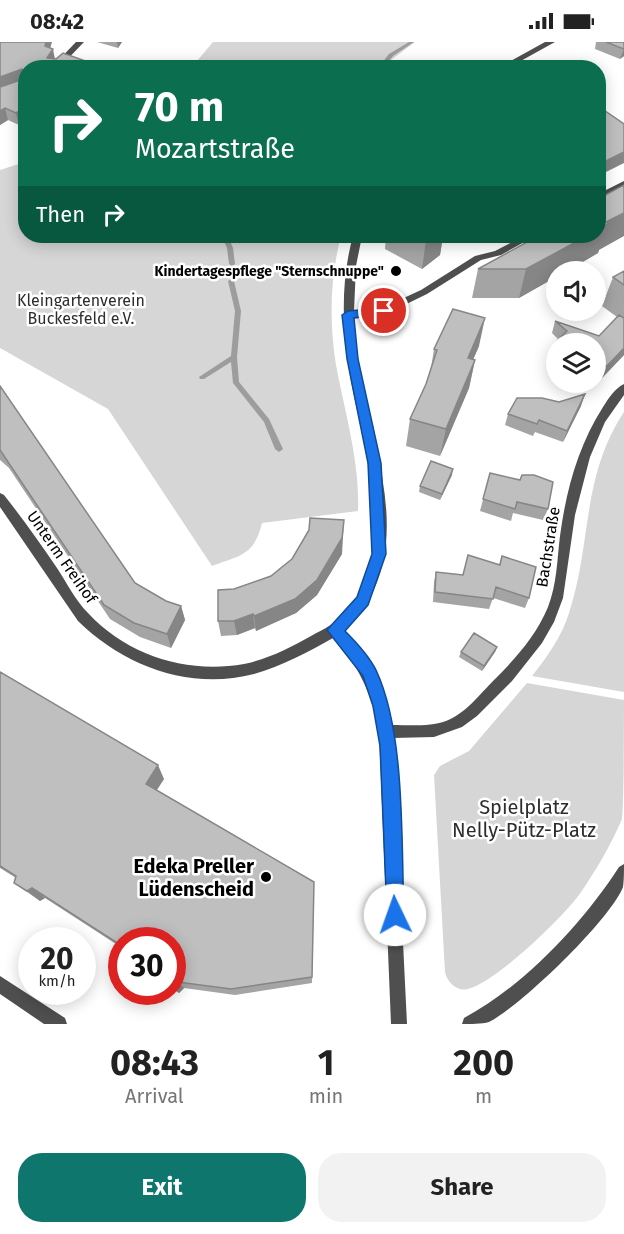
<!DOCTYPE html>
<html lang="en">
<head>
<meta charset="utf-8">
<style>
  :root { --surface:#fff; --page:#f2f2f2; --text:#222; --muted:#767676; --accent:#0f766e }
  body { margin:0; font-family:"Fira Sans",sans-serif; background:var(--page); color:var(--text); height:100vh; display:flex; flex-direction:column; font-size:22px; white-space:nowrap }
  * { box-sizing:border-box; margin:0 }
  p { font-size:20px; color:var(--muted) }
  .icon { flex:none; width:33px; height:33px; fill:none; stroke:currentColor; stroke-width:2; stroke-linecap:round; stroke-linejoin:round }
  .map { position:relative; height:982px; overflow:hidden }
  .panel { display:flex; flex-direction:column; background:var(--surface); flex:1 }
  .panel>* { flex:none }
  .top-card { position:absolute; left:18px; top:18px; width:588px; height:183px; border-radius:24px; box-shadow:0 3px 15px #0003; background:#0b6e4f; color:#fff; overflow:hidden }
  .controls { position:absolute; left:546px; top:219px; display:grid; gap:12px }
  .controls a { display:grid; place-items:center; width:60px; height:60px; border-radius:50%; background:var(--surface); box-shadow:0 3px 15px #0003; font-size:30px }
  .speed { position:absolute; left:18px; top:885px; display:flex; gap:12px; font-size:30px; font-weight:700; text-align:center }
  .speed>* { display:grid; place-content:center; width:78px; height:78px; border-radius:50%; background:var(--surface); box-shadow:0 3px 15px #0003; line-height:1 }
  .speed small { font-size:15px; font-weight:400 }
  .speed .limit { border:9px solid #d22; background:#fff; color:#111 }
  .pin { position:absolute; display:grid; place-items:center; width:51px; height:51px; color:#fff; margin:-26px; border:3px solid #fff; border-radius:50%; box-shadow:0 2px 6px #0007 }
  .me { position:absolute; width:66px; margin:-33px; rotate:357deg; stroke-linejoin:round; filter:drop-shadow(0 0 4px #0008) }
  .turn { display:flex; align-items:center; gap:21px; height:126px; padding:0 18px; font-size:27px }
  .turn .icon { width:78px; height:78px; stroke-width:2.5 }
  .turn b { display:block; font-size:42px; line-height:51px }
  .then { display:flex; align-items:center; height:57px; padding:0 18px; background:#0003; gap:12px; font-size:22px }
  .eta { display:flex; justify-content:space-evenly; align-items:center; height:102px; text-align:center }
  .eta b { font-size:36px; font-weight:700; line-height:42px }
  .primary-button { display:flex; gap:12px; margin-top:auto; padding:12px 18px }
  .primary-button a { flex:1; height:69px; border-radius:24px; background:var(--accent); color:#fff; font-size:24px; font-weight:700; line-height:69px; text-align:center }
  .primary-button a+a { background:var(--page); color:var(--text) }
  .status { display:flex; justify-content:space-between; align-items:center; height:42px; padding:0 30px; background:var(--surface); direction:ltr }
  .status svg { height:16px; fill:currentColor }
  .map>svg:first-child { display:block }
  .green { fill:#d6d6d6 }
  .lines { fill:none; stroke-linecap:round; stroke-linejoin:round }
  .stream { fill:#9d9d9d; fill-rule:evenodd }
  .street { fill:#4f4f4f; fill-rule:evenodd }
  .wall { fill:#a4a4a4 }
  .shaded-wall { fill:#868686 }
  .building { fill:#bfbfbf; stroke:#868686; stroke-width:1.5 }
  .route { fill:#1a73e8; stroke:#114b97; stroke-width:1.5 }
  .poi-dot { fill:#000; stroke:#fff; stroke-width:2 }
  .labels { text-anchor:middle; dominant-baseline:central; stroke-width:5; stroke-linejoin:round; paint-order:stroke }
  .far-poi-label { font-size:14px; font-weight:bold; fill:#000; stroke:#fff; text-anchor:end }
  .park-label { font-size:16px; fill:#2d2d2d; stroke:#fff }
  .street-label { font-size:16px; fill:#000; stroke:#fff }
  .near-park-label { font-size:20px; fill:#2d2d2d; stroke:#fff }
  .near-poi-label { font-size:20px; font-weight:bold; fill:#000; stroke:#fff; text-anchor:end }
</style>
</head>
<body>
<div class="status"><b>08:42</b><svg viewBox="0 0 49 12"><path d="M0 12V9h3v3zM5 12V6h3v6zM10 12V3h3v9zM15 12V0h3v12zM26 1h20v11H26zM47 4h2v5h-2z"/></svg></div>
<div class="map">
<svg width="624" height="982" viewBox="0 0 624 982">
  <rect width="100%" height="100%" fill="#fff"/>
  <!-- green -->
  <path class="green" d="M213,0H415L391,18L396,25H192Z
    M25,120L26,194H341C330,235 329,280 336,323C345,371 360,420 358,469L262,481C254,514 240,513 212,524L108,367L0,306V128Z
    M624,370V650L532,634C547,615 562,594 569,571C592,501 581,435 624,370Z
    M527,641L624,658C624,682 624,759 622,777C611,803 595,830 579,853C561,877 496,940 468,947C457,950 447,940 445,930L434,733L440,724L469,709Z"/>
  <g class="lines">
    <!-- stream -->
    <path class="stream" d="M409,0H414L393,14L383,26H378L389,12Z
      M222,194H228L233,206L235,222L234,223L232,224L229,222L227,206Z
      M231,237L234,239L241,269L237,315L239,340L269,377L283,407L279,410L275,407L264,380L233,341L231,320L204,337H200L199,335L231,314L235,269L228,239Z"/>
    <!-- street -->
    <path class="street" d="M76,0H84L59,26H51Z
      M545,0H555L508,26H498Z
      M624,139V146L598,159V152Z
      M353,194H362L356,224L354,269L382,266L421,248L475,214L495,209L524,194H535L501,213L481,218L427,252L388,271L354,276C355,299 358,321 362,344C376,411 406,492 369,557C362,570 355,580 343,589C369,616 384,647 392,683C409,683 429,685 446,679C465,672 480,652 494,638C515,617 536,594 548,565C557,542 557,518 560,494C566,449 578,404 603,365C608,357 615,346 624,342V353L605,380L590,415L575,473L563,556L554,580L542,601L512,639L477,674L462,685L434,695L393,696L407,982H391L379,690C372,653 359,623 333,596C308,610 282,624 254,632C190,649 124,624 78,579L0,465V451L4,453C23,477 40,501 57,526C67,541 75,558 88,571C128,614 187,632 244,622C268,617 290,606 311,594C324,587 338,580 348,569C403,506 356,387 347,314C342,275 342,233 353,194Z
      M624,822C624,829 624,839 623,845C610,878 521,964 489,980C482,982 470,982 462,982L464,976C524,944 583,881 619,825Z
      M0,934L65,976L67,982H44L0,952Z"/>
  </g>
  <!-- wall -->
  <path class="wall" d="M0,0L51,6L55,17L105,26H26V79L19,83L8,78L0,83Z
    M97,0H122L118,6Z
    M596,0H624V14L620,17L595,7Z
    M386,194H443L440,213L422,227L385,207Z
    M599,208L598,211L519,256H472L478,227Z
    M624,229V313L602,336L596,331V302H556V316L551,313L555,301L558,297L552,291L555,279L599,294L617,275L602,264L613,235Z
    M479,304L473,317L475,318L469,346L440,414L406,404L410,377L426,342L431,326L434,307Z
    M0,344L135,541L166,559L181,564L185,578L171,606L140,595L110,577L9,426L0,418Z
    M559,360L581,364L563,400L535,390L533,394L505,383L508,372Z
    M490,431L548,467L543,478L513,471L511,479L480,469Z
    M452,433L440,458L419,450L420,444Z
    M342,512L317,553L296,571L256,589L255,586L237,593L221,594L218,579L234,547Z
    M502,514L529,556L525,566L493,556L489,567L433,560L434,540L436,530L463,533L499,523Z
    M497,605L495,610L482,629L459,615L461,610Z
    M0,630L164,737L157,748L314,840L312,941L235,953L184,946L179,951L172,947V898H122V906L45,856L40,859L14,841L16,836L0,826Z"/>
  <!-- shaded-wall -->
  <path class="shaded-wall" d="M46,0H52L48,14L53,7L55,18L49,26L45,4Z
    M117,0H122L118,6Z
    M624,6V14L620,17L624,7Z
    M22,27L25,39L0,48V35Z
    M26,65V79L19,83L16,71Z
    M5,66L8,78L0,83V69Z
    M624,110V121L598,134V123Z
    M624,171V194L599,208L598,211L566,230H556V235L519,256L526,227L587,194H598V187L606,180Z
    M431,194H443L440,213L422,227L426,198Z
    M485,276L479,304L462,344L468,316Z
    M624,306V313L602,336L607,324Z
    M475,318L469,346L440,414L446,387Z
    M585,352L581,364L563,400L567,389Z
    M453,427L452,433L440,458L442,452Z
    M344,478L342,512L317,553L296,571L256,589L254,574Z
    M181,564L185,578L171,606L167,592Z
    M253,572L255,586L237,593L234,579Z
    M497,605L495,610L482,629L484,624Z
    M158,723L164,737L152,755L146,742Z
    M32,846L45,856L40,859L27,849Z
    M178,940L184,946L179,951L172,945Z"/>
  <!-- building -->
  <path class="building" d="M0,0H46L45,4L53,7L47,16L56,17L63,11L105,26H26V65L16,71L5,66L0,69V45L24,37L25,29L22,27L0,35Z
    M606,0H624V7Z
    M598,64L624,82V110L598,123Z
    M624,143V171L606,180L608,182L598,187V157Z
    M418,194H431L426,198Z
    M538,194H587L526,227H478Z
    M624,229V243L613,235Z
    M453,267L485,276L468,316L475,318L446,387L410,377L426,342L437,308L434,307Z
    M619,273L624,276V306L607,324L596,316V302H557L555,301L567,289L555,279L599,294Z
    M0,344L135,541L166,559L181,564L167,592L134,581L104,563L0,408Z
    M585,352L567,389L539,378L537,382L508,372L517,356H542L559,360Z
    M431,419L453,427L442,452L420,444Z
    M490,431L520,438L522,433H534L553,440L548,467L517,460L515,467L483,457Z
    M310,476L344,478L342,496L317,538L295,557L254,574L253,572L234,579H218V548L234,547L271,534L282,525L292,517L309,488Z
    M468,513L500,523L502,514L536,525L529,556L496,545L493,557L435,550L436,530L463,533Z
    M474,591L497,605L484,624L461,610Z
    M0,630L158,723L146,742L314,840L312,935L231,947L178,940L172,945V898H122V904L32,846L27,849L14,841L16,834L0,824Z"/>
  <!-- route -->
  <path class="route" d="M384,266L388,267V272L354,276L358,317L381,421L386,512L368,563L345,589C356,600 369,614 376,628C406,692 401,802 404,873L402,879L395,882L389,879L387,873L380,704L373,664L363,634L327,588L357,555L372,512L368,421L347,317L342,273L348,269Z"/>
  <!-- markers -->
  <g class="poi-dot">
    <circle cx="396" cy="229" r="6"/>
    <circle cx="266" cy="835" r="6"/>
  </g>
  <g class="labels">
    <!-- far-poi labels -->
    <g class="far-poi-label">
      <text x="384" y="229">Kindertagespflege "Sternschnuppe"</text>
    </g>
    <!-- park labels -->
    <g class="park-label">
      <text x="81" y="258">Kleingartenverein<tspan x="81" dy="18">Buckesfeld e.V.</tspan></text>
    </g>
    <!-- street labels -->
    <g class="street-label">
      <text transform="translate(548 505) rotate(-81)">Bachstraße</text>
      <text transform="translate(62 515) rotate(55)">Unterm Freihof</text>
    </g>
    <!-- near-park labels -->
    <g class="near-park-label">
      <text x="524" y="765">Spielplatz<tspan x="524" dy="23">Nelly-Pütz-Platz</tspan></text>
    </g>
    <!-- near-poi labels -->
    <g class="near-poi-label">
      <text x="254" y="824">Edeka Preller<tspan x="254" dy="23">Lüdenscheid</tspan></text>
    </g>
  </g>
</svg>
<div class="controls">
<a><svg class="icon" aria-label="sound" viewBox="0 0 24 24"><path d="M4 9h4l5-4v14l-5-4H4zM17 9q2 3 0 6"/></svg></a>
<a><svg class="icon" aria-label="layers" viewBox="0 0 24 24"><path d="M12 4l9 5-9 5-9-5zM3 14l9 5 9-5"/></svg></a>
</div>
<div class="speed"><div>20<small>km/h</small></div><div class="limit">30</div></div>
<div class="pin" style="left:384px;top:269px;background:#d93025"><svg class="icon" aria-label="arrive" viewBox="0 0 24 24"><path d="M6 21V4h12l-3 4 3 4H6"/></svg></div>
<svg class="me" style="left:395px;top:873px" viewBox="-20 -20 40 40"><circle r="19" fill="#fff"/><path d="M0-13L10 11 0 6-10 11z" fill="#1a73e8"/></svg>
<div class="top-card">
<div class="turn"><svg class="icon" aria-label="right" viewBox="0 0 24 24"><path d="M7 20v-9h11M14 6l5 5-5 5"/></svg><div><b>70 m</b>Mozartstraße</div></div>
<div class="then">Then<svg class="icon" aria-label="right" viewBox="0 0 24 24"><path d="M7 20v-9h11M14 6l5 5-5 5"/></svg></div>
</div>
</div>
<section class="panel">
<div class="eta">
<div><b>08:43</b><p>Arrival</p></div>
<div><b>1</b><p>min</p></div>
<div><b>200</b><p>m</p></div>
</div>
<div class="primary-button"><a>Exit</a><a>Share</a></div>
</section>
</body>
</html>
